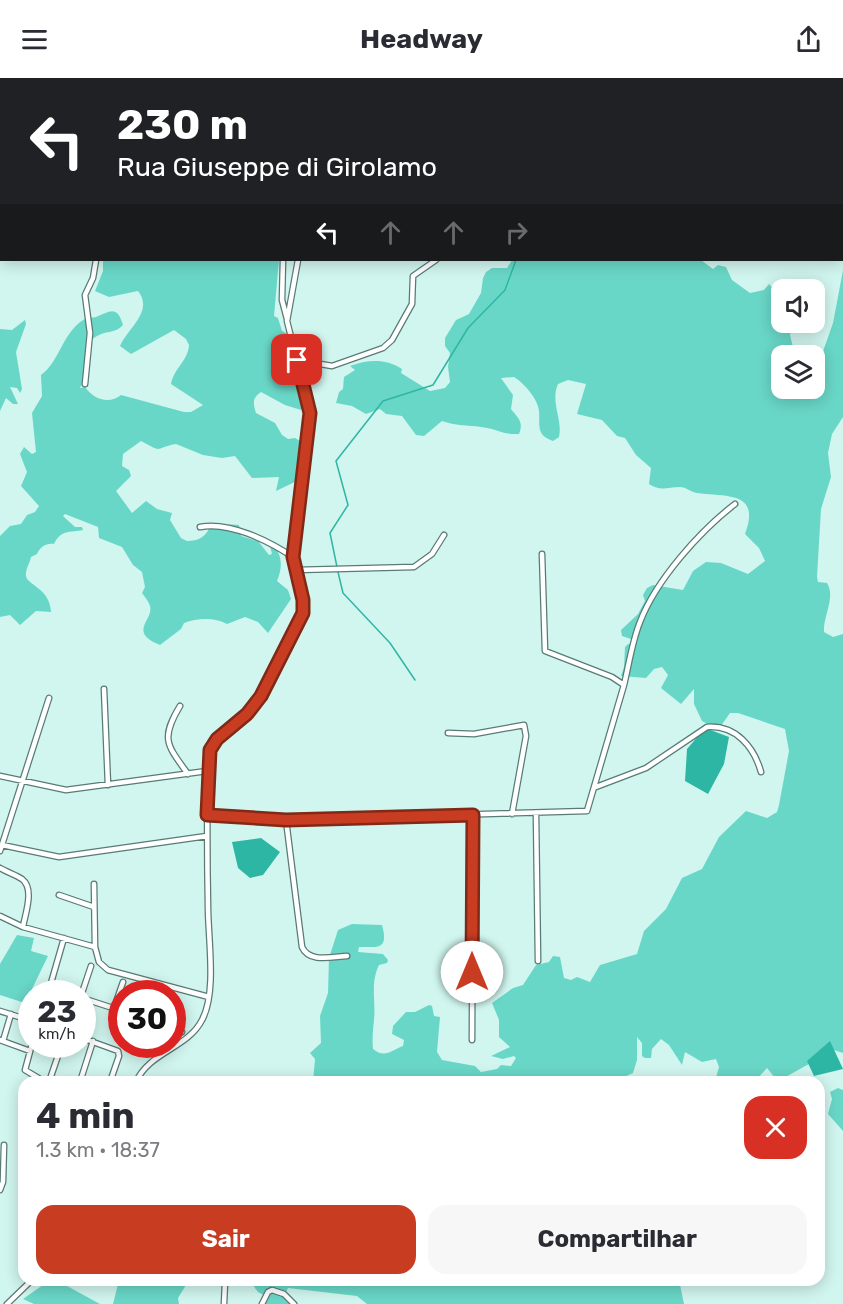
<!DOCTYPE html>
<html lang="pt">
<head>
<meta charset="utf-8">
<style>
  :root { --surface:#fff; --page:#f7f7f7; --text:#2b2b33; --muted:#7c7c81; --accent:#c83d22 }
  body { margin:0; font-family:Rubik,sans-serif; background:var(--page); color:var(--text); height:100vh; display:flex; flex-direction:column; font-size:22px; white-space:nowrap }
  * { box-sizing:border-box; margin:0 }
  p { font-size:20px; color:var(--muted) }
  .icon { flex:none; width:33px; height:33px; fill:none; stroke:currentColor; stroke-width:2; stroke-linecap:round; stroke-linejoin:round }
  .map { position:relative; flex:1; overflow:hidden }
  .sheet { position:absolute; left:18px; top:998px; width:807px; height:210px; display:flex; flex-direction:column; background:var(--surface); border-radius:18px; box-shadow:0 3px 15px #0003 }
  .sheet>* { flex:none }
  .hud { position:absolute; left:0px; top:0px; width:843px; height:183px; box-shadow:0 3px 15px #0003; background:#202124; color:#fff; overflow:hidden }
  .buttons { position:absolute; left:771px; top:201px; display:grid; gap:12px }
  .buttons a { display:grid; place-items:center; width:54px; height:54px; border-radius:12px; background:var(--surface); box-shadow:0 3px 15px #0003; font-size:30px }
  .speed { position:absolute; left:18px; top:902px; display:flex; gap:12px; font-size:30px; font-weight:700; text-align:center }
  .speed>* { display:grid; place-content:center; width:78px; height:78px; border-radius:50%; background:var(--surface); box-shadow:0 3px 15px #0003; line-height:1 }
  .speed small { font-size:15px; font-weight:400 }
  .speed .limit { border:9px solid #d22; background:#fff; color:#111 }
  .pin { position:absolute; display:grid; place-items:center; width:51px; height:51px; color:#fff; margin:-26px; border-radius:12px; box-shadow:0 3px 9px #0006 }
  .me { position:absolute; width:66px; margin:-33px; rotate:0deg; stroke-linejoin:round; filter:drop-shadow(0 0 4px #0008) }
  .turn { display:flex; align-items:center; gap:21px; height:126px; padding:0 18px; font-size:27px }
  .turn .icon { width:78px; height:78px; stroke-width:2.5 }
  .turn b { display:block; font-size:42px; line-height:51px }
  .lanes { display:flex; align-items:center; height:57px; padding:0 18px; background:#0003; justify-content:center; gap:30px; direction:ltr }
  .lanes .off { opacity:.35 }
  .round { display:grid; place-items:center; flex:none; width:63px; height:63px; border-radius:18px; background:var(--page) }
  .overview { display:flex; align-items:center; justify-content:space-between; height:102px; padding:0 18px }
  h1 { font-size:36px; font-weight:700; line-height:45px }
  .cta { display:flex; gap:12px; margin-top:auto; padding:12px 18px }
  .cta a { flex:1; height:69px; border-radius:18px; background:var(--accent); color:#fff; font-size:24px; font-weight:700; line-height:69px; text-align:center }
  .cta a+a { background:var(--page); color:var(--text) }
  header { display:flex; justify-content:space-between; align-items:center; height:78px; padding:0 18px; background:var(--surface); font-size:27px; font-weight:700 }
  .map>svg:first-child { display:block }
  .green { fill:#69d7c7 }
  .water { fill:#2eb6a5 }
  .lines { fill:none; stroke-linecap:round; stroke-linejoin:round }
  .stream { stroke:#2eb6a5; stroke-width:1.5 }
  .minor-casing { stroke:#597b75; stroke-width:7 }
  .minor { stroke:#fff; stroke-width:4.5 }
  .route-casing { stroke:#822816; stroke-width:15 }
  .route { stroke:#c83d22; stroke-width:10 }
</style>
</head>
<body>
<header><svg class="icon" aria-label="menu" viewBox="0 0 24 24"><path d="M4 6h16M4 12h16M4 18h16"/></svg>Headway<svg class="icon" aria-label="share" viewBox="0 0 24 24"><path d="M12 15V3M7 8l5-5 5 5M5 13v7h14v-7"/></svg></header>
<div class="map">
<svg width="843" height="1226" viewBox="0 0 843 1226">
  <rect width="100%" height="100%" fill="#d1f6ef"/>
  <!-- green -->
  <path class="green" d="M52,0H291L51,1Z
    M558,0H756L556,2Z
    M814,0H843V113L842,2L809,1Z
    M103,182H279L274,238L278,240L282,253L286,255C291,266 290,277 293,289C297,305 305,315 301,332L285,327L261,314C252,320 253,325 256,335L275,345L282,357L288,361L295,360L307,367L298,387L299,402L276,413L279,399L252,400L235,378L222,380L203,377L176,366C153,370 165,376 141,363L123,376L122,388L129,392L131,398L116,413L132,435L146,423L157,431L172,435L170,442L181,460L187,463C199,463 205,459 210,449C221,449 228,445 239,447L241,458L258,463L269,477L272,476L269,464C283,474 283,489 277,503L288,512L291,521L268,555L258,544L245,539L227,546C215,539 197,540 184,545L181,551L160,567C127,554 154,542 150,528C149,524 145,519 142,515L145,509L142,494L133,487L122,469L99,460L98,449L65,436L63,438L75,449H82L83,452C70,455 61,451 54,466C46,465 40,469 37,476L31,479C30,485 25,492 26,498C27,507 50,510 51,534L36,533L20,547L10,537L0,539V458L10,448L21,446L27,437L35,434L39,428L21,408L27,394L20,376L24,369L32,376L36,374L32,335L42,318L41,297C60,284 63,251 87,240C90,239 93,240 96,239C109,234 117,226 123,247C115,256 107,252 97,258C77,269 90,284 87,298C86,302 82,305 80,310L85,309C93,321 109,327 121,317L184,334H191L203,327L171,306C174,290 188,283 189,267L186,261L174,252L131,276L120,268C128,250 154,233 138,213L109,219L95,213L103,193Z
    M512,182H701L713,191L718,187L726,189L732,202L750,215L764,212L769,206L781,219L782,244L793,245L790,257L795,277L782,278V310H814L815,296L833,245L843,192V339L832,356L828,375L831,399L821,431L817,499L818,504L827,505C836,519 823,538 824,554L833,559L843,556V975L834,972L782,1001L775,1000L767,990L755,1003H715L719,989L716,981L702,984L685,974L682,987L669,967L661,961L652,971L651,980H645L642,978V965L637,959V982L633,995L615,1003L313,1004L315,981L310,975L321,965L320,938L328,915L329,880L338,852L352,846L382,847C389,872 378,869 359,869L358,874L383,876L388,882L387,885L379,887C370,906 376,922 374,942C373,952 372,961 373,971C385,981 392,972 403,968L404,962L392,956L393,948L406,934H415L429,927L432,928L434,938L440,939L437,974L442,982L475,988L481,994L497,991L501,987L511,988L516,980L514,978L503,981L491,978L510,969L499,959V942L492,925L513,910L523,907L536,887L549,884L553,878L560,879L564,900L571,902L577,899L590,904L600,887L637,876L644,853L666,831L682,800L702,791L719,759L746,733L767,740L777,734L779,727L789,673L785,651L738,635H730L718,652L702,643L694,626V611L681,626L661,610L668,597L662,589L654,591L646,600L621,598L624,589L625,569L628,566L634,567L631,561L622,558L621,552L638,536L645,523L643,517L647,510L653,507L683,512L693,493L706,484L721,485L748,496L765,483L759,470L745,456C761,413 727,419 697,415C691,414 686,409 680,409C667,409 662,414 649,406L651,390L636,377L625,360L617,358L602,342L577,336L586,306L568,302L558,306C550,324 563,342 559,359L553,363C536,357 540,348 539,333C538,321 524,305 514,299L501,300L513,317L511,331C518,340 524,344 519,356C502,357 498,351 481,349C468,347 455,348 442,343L424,358L416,357L402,338L386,336L380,331L366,336L352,328L336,325L339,314L343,311L344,299L355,292L350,288C367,282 385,280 402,291L401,295L430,313L445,310L450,304L448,289L450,275L445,268V260L456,242L469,236L481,215L483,200L486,194L492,190H507Z
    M25,242L26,246L16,274L22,311L20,315L17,310L10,309L18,326H13L6,320L0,333V251L12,252Z
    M17,857L34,860L31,873L48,878L32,911L39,915H32L31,927L0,917V886Z
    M838,1010L843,1012V1053L828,1036L832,1021L830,1014Z
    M50,1202H56L100,1226H34L23,1221Z
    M119,1202H189L178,1220L179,1226H113Z
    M249,1202H679L684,1226H367L357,1218L288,1210L284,1219L290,1226H265L267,1219L258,1214Z"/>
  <!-- water -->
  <path class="water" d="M705,650L729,659L724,686L708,716L685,703L687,671Z
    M261,760L280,774L263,797L250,800L238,790L232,764Z
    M830,963L843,991L814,998L807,983Z"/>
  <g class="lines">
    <!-- stream -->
    <path class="stream" d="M597,2L599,0
      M337,489L330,455L348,427L336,383L383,323L433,307L468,250L505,212L516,182
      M338,494L343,515L390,565L415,602"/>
    <!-- minor casing -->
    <g class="minor-casing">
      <path id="minor" d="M331,2V0
        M561,2L562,0
        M749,2L753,0
        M283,182L282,222L287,241
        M297,282L332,288L383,270L392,262L412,226L413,198L436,182
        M85,306L90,255L85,217L93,200L96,182
        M200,449C229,443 269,463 293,479
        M296,492L414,489L432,476L444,457
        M624,607C629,586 632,564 640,544C656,502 700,453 735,426
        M104,611L108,707
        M180,628C160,661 167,667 188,696
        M448,655L474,656L524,647L526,658L512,736
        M0,698L66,712L207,693
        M596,709L646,690L707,649C736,647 754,669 761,694
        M536,736L538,883
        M207,737L286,742L587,733L624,607L612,599L545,573L542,476
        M286,742L302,869C309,885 331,879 347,878
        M2,767L59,779L207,758
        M0,773L49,620
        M0,790C7,794 16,797 22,801C35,811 25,836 23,849
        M94,806L95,869
        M59,817L94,829
        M0,838L23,849L95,869L99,884L108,892L209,919
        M64,860L51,905L54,910L69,915
        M82,915L91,888
        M152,915L153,913
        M82,920L122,933
        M114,930L123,904
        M0,933L32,943
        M172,950L182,954
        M82,960L118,973L119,978L110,1004
        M0,962L30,973
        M472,962L473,737
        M3,963L11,936
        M32,966L25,992L45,1004
        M49,1004L62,966
        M80,1004L93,963
        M136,1004C149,974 188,970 202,942C217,915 208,860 208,829C207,779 207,728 208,678C215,655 241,645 255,627C275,600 289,565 303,535V522L293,479L310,335L287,243L298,182
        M0,1112L3,1104L4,1067
        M7,1226L32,1202
        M224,1226L225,1204
        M262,1226L268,1214L272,1212L284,1216L294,1226"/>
    </g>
    <!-- minor -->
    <use href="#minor" class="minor"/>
  </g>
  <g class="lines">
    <!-- route casing -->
    <g class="route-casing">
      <path id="route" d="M297,282L310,335L293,479L303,522V535L261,618L247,636L217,661L210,672L207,737L286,742L473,737L472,894"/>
    </g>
    <!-- route -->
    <use href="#route" class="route"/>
  </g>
</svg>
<div class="buttons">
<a><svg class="icon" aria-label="sound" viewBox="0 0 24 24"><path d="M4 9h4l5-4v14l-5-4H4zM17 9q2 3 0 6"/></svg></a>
<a><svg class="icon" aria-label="layers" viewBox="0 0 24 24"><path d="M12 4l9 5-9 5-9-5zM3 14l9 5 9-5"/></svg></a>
</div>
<div class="speed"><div>23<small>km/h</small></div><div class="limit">30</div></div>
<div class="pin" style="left:297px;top:282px;background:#d93025"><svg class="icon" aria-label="arrive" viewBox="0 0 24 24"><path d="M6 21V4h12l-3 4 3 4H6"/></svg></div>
<svg class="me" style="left:472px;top:894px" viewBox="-20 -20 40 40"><circle r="19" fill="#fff"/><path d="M0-13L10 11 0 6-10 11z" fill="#c83d22"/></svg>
<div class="hud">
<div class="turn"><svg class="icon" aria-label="left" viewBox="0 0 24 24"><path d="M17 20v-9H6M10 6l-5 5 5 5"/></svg><div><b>230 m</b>Rua Giuseppe di Girolamo</div></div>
<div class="lanes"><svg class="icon" aria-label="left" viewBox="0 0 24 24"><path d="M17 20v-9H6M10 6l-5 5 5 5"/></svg><svg class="icon off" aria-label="ahead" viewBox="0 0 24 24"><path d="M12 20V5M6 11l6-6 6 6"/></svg><svg class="icon off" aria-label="ahead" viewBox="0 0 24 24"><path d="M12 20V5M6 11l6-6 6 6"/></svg><svg class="icon off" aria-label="right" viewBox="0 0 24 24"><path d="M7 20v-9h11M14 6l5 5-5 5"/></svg></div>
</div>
<section class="sheet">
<div class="overview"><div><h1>4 min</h1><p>1.3 km · 18:37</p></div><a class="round" style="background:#d93025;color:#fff"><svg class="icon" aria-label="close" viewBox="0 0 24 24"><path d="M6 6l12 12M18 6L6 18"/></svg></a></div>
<div class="cta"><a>Sair</a><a>Compartilhar</a></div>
</section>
</div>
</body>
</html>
